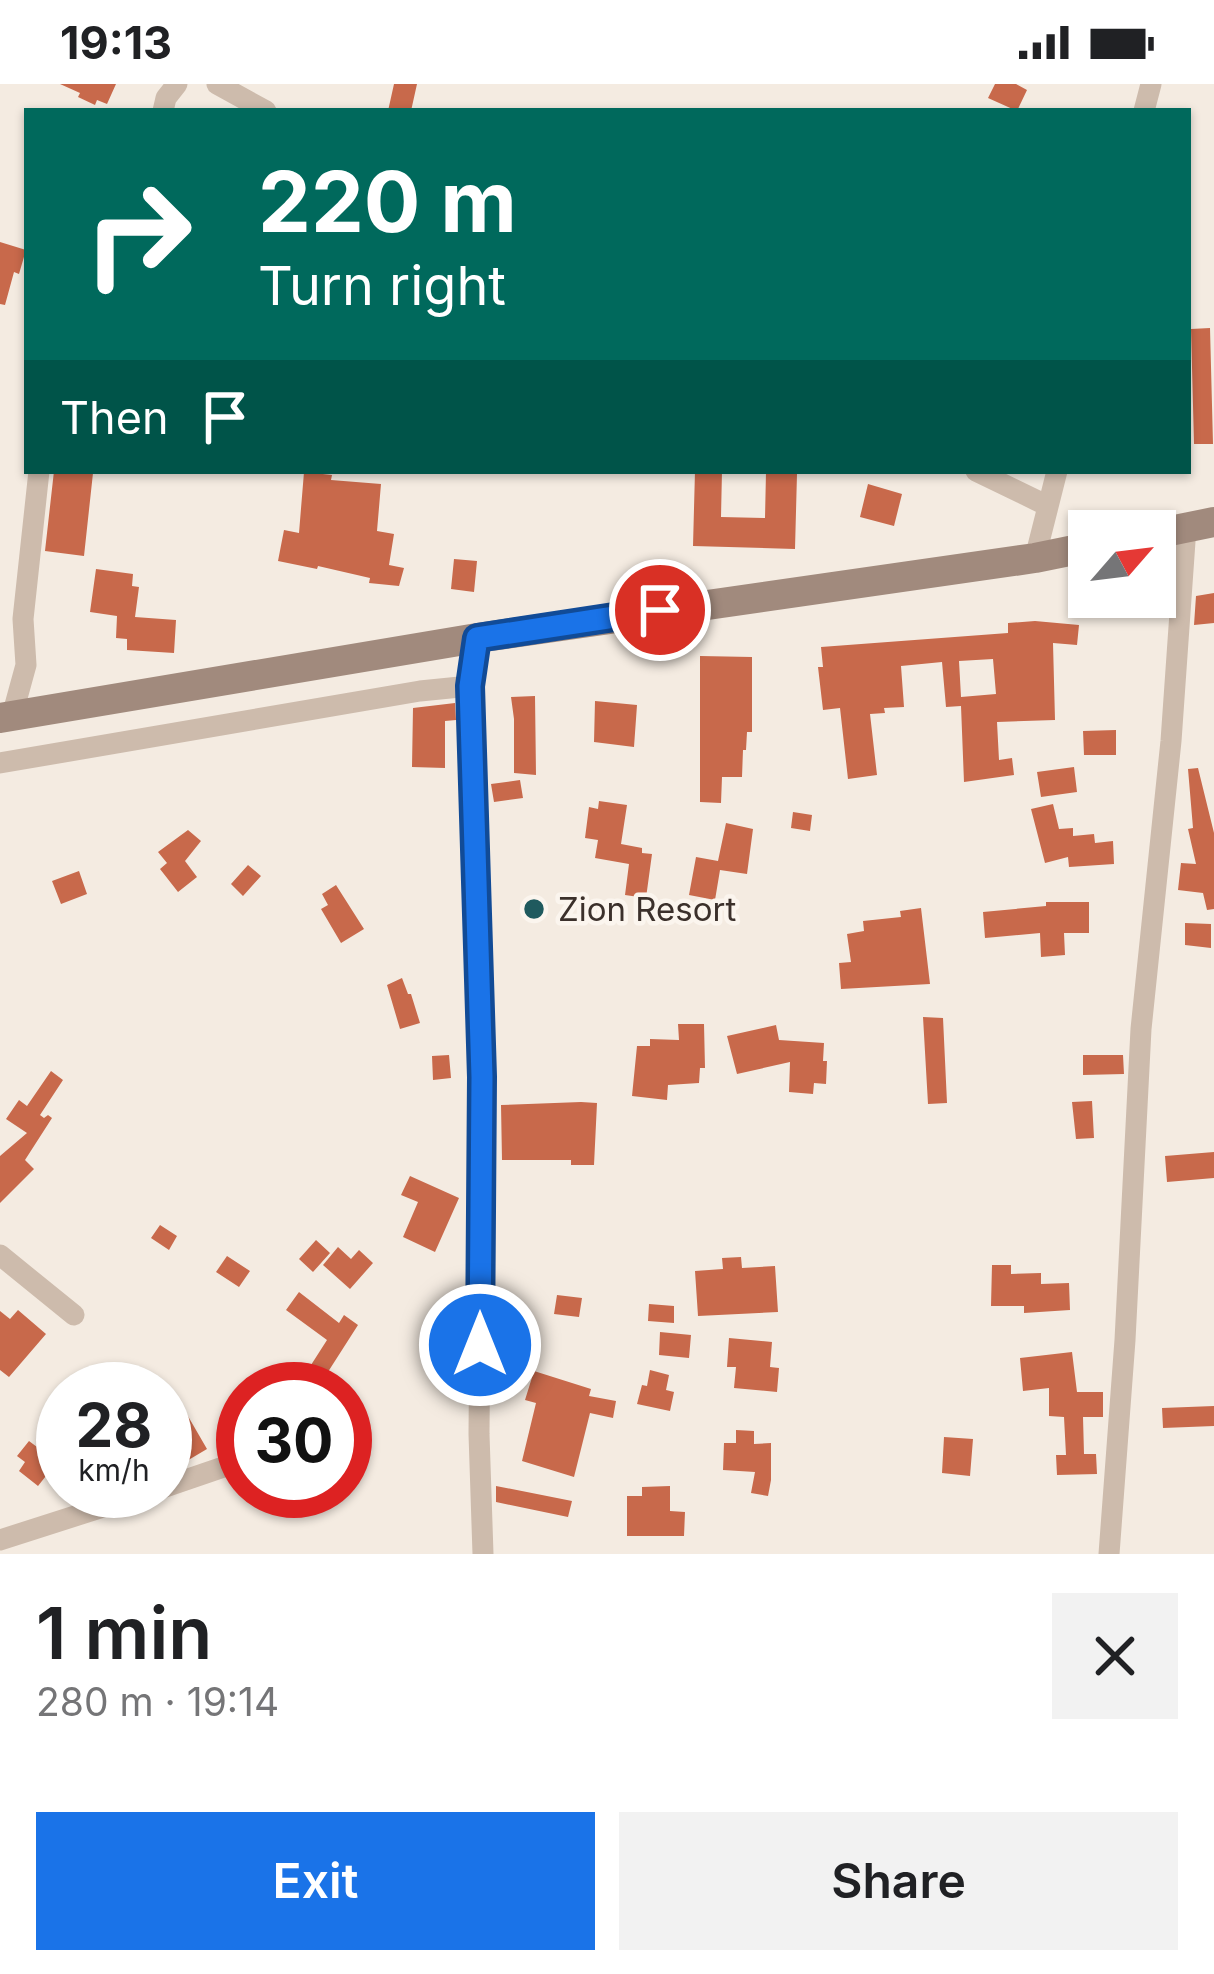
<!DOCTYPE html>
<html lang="en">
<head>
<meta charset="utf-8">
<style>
  :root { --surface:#fff; --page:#f2f2f2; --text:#202124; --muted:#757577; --accent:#1a73e8 }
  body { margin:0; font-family:Inter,sans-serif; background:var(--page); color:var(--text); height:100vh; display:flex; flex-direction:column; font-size:45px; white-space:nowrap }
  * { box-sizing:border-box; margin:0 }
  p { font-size:39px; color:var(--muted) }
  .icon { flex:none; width:66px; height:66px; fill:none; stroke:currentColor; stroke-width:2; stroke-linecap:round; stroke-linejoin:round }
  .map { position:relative; height:1470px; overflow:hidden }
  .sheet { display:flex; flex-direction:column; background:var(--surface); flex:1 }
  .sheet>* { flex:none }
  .top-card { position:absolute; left:24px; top:24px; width:1167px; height:366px; border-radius:0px; box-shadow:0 3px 9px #0004; background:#00695c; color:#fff; overflow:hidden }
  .needle { width:78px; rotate:62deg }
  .tools { position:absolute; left:1068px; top:426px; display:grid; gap:24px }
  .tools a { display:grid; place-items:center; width:108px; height:108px; border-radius:0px; background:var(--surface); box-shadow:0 3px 9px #0004; font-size:60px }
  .speed { position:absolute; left:36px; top:1278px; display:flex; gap:24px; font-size:60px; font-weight:700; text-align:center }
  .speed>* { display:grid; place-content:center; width:156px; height:156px; border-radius:50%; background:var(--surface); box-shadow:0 3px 9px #0004; line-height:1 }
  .speed small { font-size:30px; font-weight:400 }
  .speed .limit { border:18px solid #d22; background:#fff; color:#111 }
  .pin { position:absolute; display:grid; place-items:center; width:102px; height:102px; color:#fff; margin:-51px; border:6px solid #fff; border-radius:50%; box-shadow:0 3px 12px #0007 }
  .me { position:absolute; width:132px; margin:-66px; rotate:0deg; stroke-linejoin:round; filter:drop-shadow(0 0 9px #0008) }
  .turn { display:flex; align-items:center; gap:42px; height:252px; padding:0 36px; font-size:54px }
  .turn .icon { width:156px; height:156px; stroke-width:2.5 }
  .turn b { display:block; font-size:84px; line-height:102px }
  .then { display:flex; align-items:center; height:114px; padding:0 36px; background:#0003; gap:24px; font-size:45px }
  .round { display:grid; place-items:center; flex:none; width:126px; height:126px; border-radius:0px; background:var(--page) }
  .overview { display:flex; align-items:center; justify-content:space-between; height:204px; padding:0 36px }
  h1 { font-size:72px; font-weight:600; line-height:90px }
  .cta { display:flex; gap:24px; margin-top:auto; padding:24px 36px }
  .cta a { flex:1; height:138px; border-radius:0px; background:var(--accent); color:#fff; font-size:48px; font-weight:600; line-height:138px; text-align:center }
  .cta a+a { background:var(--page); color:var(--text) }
  .status { display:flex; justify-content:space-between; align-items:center; height:84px; padding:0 60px; background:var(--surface); direction:ltr }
  .status svg { height:33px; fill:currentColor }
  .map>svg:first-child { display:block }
  .building { fill:#c8694b; fill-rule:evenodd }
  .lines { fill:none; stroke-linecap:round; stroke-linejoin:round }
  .street { stroke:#cdbbac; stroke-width:21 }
  .secondary { stroke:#a18a7d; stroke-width:30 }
  .route-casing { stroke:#114b97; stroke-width:30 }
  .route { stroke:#1a73e8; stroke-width:21 }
  .poi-dot { fill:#1f5a5e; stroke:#fbf5ee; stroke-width:4.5 }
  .labels { text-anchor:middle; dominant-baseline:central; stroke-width:9; stroke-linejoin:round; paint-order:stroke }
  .poi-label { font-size:33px; fill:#3b302b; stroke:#fbf5ee; text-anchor:start }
</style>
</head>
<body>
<div class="status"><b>19:13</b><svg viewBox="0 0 49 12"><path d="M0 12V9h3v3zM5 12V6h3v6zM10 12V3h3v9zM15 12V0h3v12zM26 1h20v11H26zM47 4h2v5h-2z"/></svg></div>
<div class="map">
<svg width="1214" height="1470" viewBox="0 0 1214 1470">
  <rect width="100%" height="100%" fill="#f4ebe1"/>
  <!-- building -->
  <path class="building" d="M60,0H116L107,20L97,16L95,21L78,13L80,9Z
    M394,0H417L411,27H388Z
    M995,0H1016L1027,6L1017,27L988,14Z
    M0,158L26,166L19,190L14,188L5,221L0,220Z
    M1210,244L1213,360H1194L1191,245Z
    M54,387L93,389L84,472L45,467Z
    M695,387H722L721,433L765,434L766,388L797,390L795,465L693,462Z
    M304,388L332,391L331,396L381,400L377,447L394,450L389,481L404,484L399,502L369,499L370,494L318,482L317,485L278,477L284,446L299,449Z
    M868,400L902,410L894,442L860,433Z
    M454,475L477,477L474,508L451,505Z
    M96,485L133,490L132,502L139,503L135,533L176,536L174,569L127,566V555L116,554L117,532L90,528Z
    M1214,509V539L1194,541L1196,512Z
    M1035,537L1079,541L1077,561L1053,559L1055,636L997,638L999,676L1012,674L1014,691L964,698L961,622L946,623L942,578L901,582L904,623L884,624L885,629L870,630L877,691L848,695L840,624L823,626L818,583H823L821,563L1008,549V539ZM993,575L996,610L961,613L959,577Z
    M700,572L752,573V648H747L746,666H743L742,693H722L721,719L700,718Z
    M535,612L536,691L514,689V635L511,613Z
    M595,617L637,621L634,663L594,658Z
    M455,619L456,636L445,637V684L412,683L413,624Z
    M1116,646V671H1084L1083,647Z
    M1074,683L1077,708L1041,713L1037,688Z
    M1198,684L1214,749V825L1207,826L1203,809L1178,806L1181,779L1196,780L1188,745L1193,744L1188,685Z
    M520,696L523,714L494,718L491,700Z
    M599,717L627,721L621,760L642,764V769L652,770L646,814L625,811L629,780L595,774L598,756L585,754L589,723L598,725Z
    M1053,720L1059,745L1073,744V752L1094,750L1095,759L1113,757L1114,780L1069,783L1068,773L1045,779L1031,725Z
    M793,728L812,731L810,747L791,744Z
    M726,739L753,745L747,790L720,786L715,816L689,811L696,773L718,777Z
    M188,746L201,757L185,777L197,793L178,808L160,785L167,779L158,768Z
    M248,781L261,792L243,812L231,800Z
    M79,787L87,810L61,820L52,797Z
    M336,801L364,845L341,859L321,825L328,821L322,810Z
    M1046,818H1089V849H1064L1065,871L1041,873L1040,849L985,854L983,828L1046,822Z
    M921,824L930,900L841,905L839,879L851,878L847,850L864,847L863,837L901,833L900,827Z
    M1185,839L1211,840V864L1185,861Z
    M402,894L408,910H411L420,939L400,945L387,901Z
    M923,933L943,934L947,1019L928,1020Z
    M678,940H704L705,984H700L699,999L668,1001L667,1016L632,1012L637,962H650V955L679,956Z
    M776,941L779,956L824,959L823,977H827L826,1000L814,999L813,1010L789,1008L790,978L737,990L727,952Z
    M449,971L451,994L433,996L432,972Z
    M1083,971H1123L1124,990L1083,991Z
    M51,987L63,996L40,1031L44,1034L48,1031L52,1034L25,1076L34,1085L0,1119V1072L27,1049L6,1035L19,1016L27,1022Z
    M1092,1017L1094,1054L1076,1055L1072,1018Z
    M581,1018L597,1019L594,1081H571V1076H502L501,1021Z
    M1214,1068V1094L1167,1098L1165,1072Z
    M410,1092L459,1114L435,1168L403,1153L418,1118L401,1111Z
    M160,1141L177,1152L169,1166L151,1154Z
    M316,1156L330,1169L313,1188L299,1175Z
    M338,1163L351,1175L359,1166L373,1179L350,1205L323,1181Z
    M227,1172L250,1187L239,1203L216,1188Z
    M741,1173L742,1184L775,1182L778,1228L698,1232L695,1187L723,1185L722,1174Z
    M992,1181H1011V1190L1041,1189V1200L1069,1199L1070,1226L1024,1229V1222H991Z
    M299,1208L339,1239L344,1231L358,1241L326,1291L311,1281L327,1256L286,1226Z
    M557,1211L582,1214L579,1233L554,1230Z
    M649,1220L674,1222V1239L648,1237Z
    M18,1226L46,1250L9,1293L0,1286V1227L10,1235Z
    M660,1248L691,1251L689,1274L659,1271Z
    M729,1254L772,1258L770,1283L779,1284L777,1308L734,1304L736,1283H727Z
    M1072,1268L1077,1308H1103V1333H1083L1084,1370H1096L1097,1390L1057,1391L1056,1371H1066L1064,1333L1049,1332V1304L1023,1307L1020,1274Z
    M650,1286L669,1291L666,1306L674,1308L670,1327L637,1320L642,1301L647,1302Z
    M534,1287L591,1305L589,1312L616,1317L613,1334L590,1329L574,1393L522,1377L536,1319L525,1316Z
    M1214,1322V1342L1163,1344L1162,1324Z
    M185,1327L207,1365L180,1381L176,1374L170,1377L165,1368V1339Z
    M736,1346L754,1347V1360L771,1359V1396L768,1412L751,1409L755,1388L723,1386L724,1359H736Z
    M944,1353L973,1355L970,1392L942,1389Z
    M29,1357L57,1378L38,1402L19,1387L25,1378L17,1372Z
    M496,1402L572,1417L568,1433L496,1418Z
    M670,1402V1427L685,1428L684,1452H627V1412H642V1403Z"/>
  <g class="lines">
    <!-- street -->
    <path class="street" d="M217,0L266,27
      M163,27L166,14L177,0
      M1144,27L1151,0
      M976,387L1048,422
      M1035,474L1057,387
      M477,554L470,602L482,993L479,1350L483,1470
      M12,632L26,581L23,535L39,387
      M0,679L420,607L470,602
      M0,1171L74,1231
      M165,1403L238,1378
      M0,1456L153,1407
      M1109,1470L1125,1256L1141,945L1171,657L1186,443"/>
    <!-- secondary -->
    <path class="secondary" d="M1155,450L1214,438
      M0,634L477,554L1035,474L1089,463"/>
  </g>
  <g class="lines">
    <!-- route casing -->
    <g class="route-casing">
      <path id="route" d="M480,1261L482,993L470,602L477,554L660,526"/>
    </g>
    <!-- route -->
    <use href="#route" class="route"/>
  </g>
  <!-- markers -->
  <circle class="poi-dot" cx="534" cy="825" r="12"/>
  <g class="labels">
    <!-- poi labels -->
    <g class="poi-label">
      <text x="558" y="825">Zion Resort</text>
    </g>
  </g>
</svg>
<div class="tools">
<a><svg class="needle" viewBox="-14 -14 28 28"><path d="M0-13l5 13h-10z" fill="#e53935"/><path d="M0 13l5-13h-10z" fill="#757577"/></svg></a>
</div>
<div class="speed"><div>28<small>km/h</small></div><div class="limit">30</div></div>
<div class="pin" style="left:660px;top:526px;background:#d93025"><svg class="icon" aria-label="arrive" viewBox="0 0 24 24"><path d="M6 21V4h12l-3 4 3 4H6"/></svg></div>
<svg class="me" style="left:480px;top:1261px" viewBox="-20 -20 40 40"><circle r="17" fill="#1a73e8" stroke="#fff" stroke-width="3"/><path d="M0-11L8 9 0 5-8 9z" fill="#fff"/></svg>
<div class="top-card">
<div class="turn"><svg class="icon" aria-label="right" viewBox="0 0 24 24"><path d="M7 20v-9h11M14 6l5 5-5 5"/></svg><div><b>220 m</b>Turn right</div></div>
<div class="then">Then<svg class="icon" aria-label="arrive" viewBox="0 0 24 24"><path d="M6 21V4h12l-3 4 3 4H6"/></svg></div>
</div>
</div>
<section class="sheet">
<div class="overview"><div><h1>1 min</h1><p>280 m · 19:14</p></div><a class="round"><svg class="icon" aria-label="close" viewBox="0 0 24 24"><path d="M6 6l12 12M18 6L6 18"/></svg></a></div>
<div class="cta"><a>Exit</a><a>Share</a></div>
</section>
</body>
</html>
